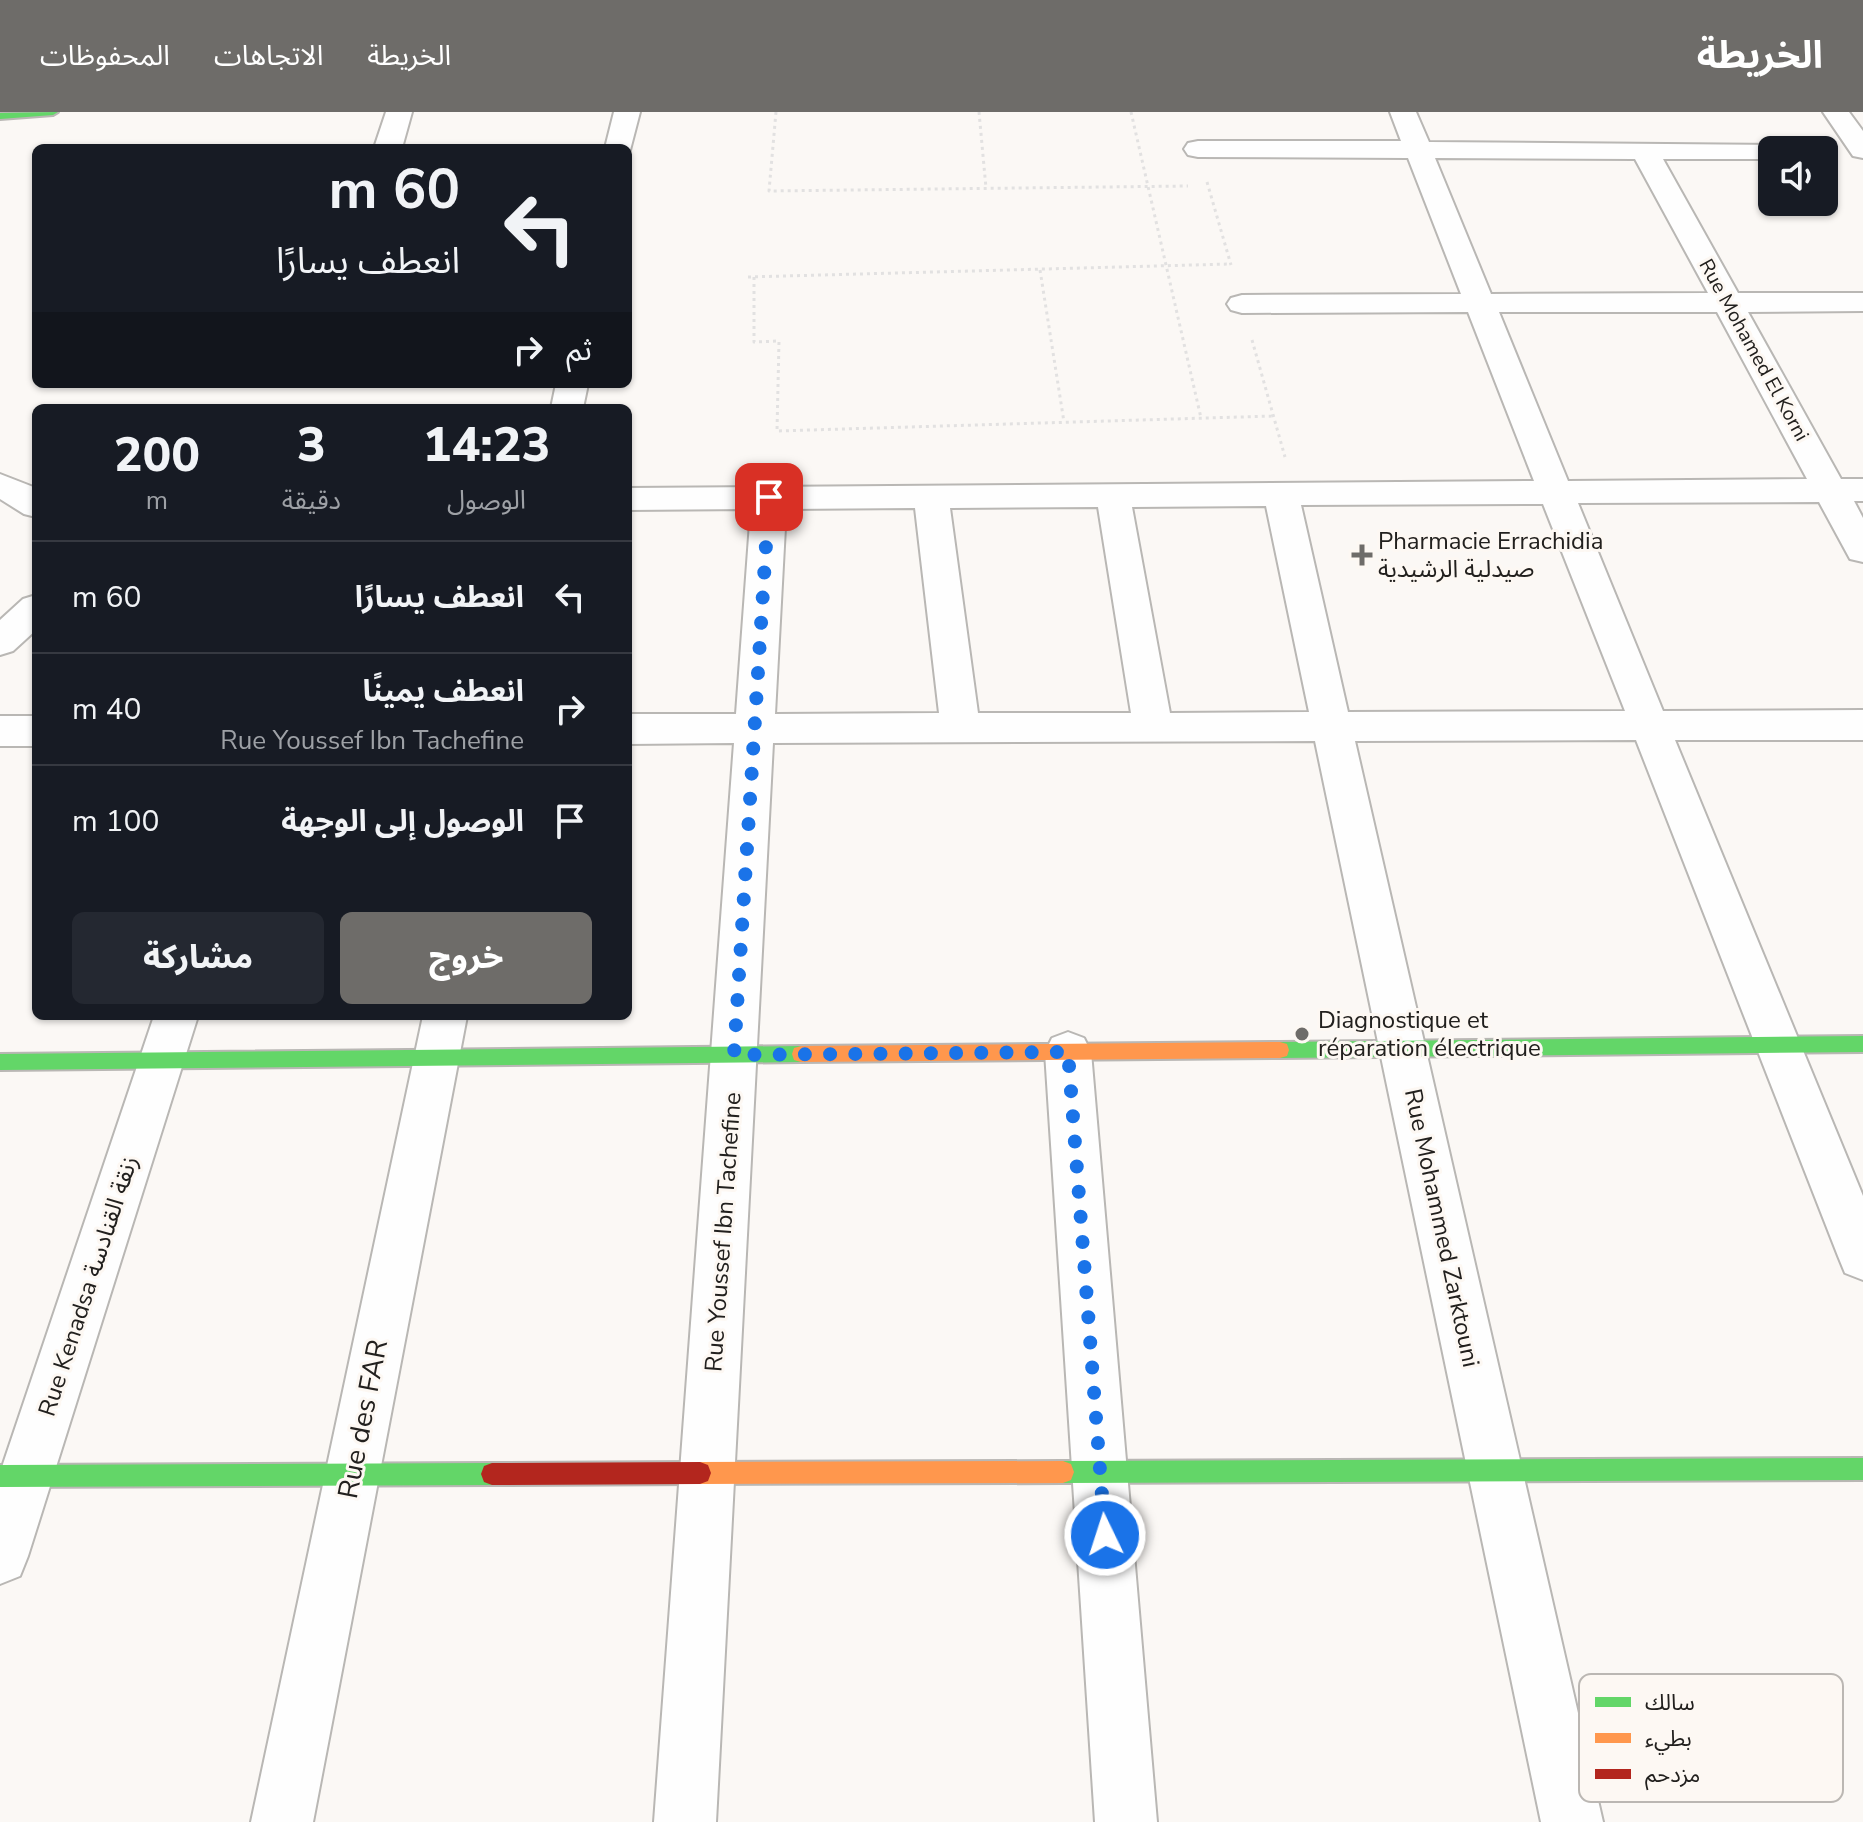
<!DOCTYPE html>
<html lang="ar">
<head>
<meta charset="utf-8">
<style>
  :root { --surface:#171b24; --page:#242831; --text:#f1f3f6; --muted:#9ea1a6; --line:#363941; --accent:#6e6c69 }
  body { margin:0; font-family:"Nunito Sans","Noto Sans Arabic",sans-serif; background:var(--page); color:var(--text); direction:rtl; height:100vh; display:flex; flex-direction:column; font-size:30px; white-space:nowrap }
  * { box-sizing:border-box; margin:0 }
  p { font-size:26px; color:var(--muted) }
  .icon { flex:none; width:44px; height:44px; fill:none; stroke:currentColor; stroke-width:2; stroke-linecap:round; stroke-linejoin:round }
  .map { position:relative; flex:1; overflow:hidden; direction:ltr }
  .details { position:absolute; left:32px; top:292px; width:600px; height:616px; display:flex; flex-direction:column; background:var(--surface); border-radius:12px; box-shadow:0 2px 6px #0004; direction:rtl }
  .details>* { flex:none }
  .guide { position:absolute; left:32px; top:32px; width:600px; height:244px; border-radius:12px; box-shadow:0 2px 6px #0004; direction:rtl; background:#171b24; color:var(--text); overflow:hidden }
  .tools { position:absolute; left:1758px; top:24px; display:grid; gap:16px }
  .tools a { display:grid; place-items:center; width:80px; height:80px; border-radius:12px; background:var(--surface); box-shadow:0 2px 6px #0004; font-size:40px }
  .pin { position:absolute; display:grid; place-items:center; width:68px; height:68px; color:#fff; margin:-34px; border-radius:16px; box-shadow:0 4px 12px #0006 }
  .me { position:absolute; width:88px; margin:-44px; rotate:356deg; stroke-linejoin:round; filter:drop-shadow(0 0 6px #0008) }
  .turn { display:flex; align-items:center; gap:28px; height:168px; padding:0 40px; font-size:36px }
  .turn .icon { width:104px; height:104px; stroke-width:2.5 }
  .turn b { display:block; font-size:56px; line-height:68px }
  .then { display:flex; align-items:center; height:76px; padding:0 40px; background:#0003; gap:16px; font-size:30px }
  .eta { display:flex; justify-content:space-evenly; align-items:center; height:136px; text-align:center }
  .eta b { font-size:48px; font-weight:800; line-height:56px }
  .cta { display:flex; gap:16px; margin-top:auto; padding:16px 40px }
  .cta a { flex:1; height:92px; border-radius:12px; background:var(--accent); color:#fff; font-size:32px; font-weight:800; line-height:92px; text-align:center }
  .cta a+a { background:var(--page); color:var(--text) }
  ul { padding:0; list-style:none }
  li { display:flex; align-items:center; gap:24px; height:112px; padding:0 40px; border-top:2px solid var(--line) }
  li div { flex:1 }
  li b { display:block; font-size:30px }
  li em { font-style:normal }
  header { display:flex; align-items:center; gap:48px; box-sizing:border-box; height:112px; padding:0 40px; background:var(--accent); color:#fff }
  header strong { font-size:38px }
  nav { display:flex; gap:44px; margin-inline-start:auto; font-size:28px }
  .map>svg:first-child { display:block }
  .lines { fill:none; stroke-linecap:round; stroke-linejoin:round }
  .street-casing { stroke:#b9b7b4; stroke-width:4 }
  .fast-casing { stroke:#b9b7b4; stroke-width:4 }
  .slow-casing { stroke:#b9b7b4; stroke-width:4 }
  .jam-casing { stroke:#b9b7b4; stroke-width:4 }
  .path { stroke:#e2e1e1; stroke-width:3; stroke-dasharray:3 4; stroke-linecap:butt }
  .street { fill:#fefefe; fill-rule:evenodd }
  .fast { fill:#63d668; fill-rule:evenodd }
  .slow { fill:#ff974d; fill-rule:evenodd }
  .jam { fill:#b3261e; fill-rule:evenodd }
  .route { stroke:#1a73e8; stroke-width:14; stroke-dasharray:0 25.2 }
  .poi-dot { fill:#6e6c69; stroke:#fdf8f3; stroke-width:3 }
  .labels { text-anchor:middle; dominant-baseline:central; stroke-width:6; stroke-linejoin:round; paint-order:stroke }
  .far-street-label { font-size:20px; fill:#22201e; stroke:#fdf8f3 }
  .poi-label { font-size:24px; fill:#22201e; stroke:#fdf8f3; text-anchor:start }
  .street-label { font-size:24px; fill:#22201e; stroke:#fdf8f3 }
  .near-street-label { font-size:28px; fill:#22201e; stroke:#fdf8f3 }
  .key { fill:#fdf8f3; stroke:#bbb7b3; stroke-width:2 }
  .key-label { font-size:22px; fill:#22201e }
</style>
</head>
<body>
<header>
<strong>الخريطة</strong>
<nav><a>الخريطة</a><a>الاتجاهات</a><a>المحفوظات</a></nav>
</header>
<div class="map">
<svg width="1863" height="1710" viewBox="0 0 1863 1710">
  <rect width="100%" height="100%" fill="#fbf8f5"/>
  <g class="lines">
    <!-- street casing -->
    <g class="street-casing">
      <path id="street" d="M386,0H412L402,36H374Z
        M614,0H640L629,42L628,36H605Z
        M1390,0H1416L1429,30L1782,33L1785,38H1772V47H1663L1738,181H1863V199L1748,200L1841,367H1863V389H1854L1863,406V450L1850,447L1819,390L1578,391L1663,599L1863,598V628H1675L1863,1084V1168L1845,1161L1838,1144L1636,628L1355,629L1603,1710H1541L1315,629L773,631L716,1710H654L734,631L628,632V602H736L751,397L628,398V376L1534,369L1468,200L1242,201L1231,198L1227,192L1231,186L1242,183L1461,182L1408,46L1198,45L1188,43L1184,37L1188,31L1198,29H1401ZM1435,46L1635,47L1708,181L1491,182ZM1499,200H1717L1807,367L1568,369ZM1543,392L1625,599L1348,600L1301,393ZM1266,394L1309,600L1170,601L1132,395ZM1098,395L1131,601H978L950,396ZM915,396L939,601L775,602L786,397Z
        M1823,0H1849L1863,19V46L1853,44Z
        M556,272H588L583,296H551Z
        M0,362L36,376V405L24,402L0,387Z
        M36,483V518L13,539L0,543V508L23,487Z
        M0,604H36V634H0Z
        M154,904H198L28,1444L20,1464L0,1472V1361Z
        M423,904H467L313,1710H251Z
        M1068,920L1084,926L1091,940L1157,1710H1095L1045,940L1052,926Z"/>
    </g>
    <!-- fast casing -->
    <g class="fast-casing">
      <path id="fast" d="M58,0L53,3L0,7V1Z
        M1863,924V940L1280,946L1273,944L1271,938L1273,932L1280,930Z
        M801,934L808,936L810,942L808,948L801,950L0,958V942Z
        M1863,1346V1368L1063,1371L1055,1368L1052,1360L1055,1352L1063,1349Z
        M492,1351L500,1354L503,1362L500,1370L492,1373L0,1375V1353Z"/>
    </g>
    <!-- slow casing -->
    <g class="slow-casing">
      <path id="slow" d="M1280,930L1287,932L1289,938L1287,944L1280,946L801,950L794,948L792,942L794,936L801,934Z
        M1063,1349L1071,1352L1074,1360L1071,1368L1063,1371L700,1372L692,1369L689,1361L692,1353L700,1350Z"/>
    </g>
    <!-- jam casing -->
    <g class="jam-casing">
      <path id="jam" d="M700,1350L708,1353L711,1361L708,1369L700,1372L492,1373L484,1370L481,1362L484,1354L492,1351Z"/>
    </g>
    <!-- path -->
    <path class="path" d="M776,0L769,79L1188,74
      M979,0L986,76
      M1131,0L1201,306
      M1207,70L1231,153
      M1040,158L1064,310
      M748,165L1230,152
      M754,165V230L779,229L777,319L1273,304
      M1252,228L1285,345"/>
    <!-- street -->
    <use href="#street" class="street"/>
    <!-- fast -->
    <use href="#fast" class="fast"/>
    <!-- slow -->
    <use href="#slow" class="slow"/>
    <!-- jam -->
    <use href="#jam" class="jam"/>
  </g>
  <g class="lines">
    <!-- route -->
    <path class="route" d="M769,385L734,943L1068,940L1105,1423"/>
  </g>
  <!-- markers -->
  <g class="poi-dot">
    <path d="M1358 431h8v8h8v8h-8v8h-8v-8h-8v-8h8z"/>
    <circle cx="1302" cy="922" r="8"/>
  </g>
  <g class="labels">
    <!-- far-street labels -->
    <g class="far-street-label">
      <text transform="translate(1754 238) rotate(61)">Rue Mohamed El Korni</text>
    </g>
    <!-- poi labels -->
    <g class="poi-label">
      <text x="1378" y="429">Pharmacie Errachidia<tspan x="1378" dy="28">صيدلية الرشيدية</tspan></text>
      <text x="1318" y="908">Diagnostique et<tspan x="1318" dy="28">réparation électrique</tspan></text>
    </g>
    <!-- street labels -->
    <g class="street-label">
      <text transform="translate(1442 1116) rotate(78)">Rue Mohammed Zarktouni</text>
      <text transform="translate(723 1120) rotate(-86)">Rue Youssef Ibn Tachefine</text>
      <text transform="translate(88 1174) rotate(-72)">Rue Kenadsa زنقة القنادسة</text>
    </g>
    <!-- near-street labels -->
    <g class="near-street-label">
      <text transform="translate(363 1307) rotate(-79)">Rue des FAR</text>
    </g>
  </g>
  <!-- legend -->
  <rect x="1579" y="1562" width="264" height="128" rx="12" class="key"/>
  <rect x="1595" y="1585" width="36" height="10" fill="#63d668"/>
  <rect x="1595" y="1621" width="36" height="10" fill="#ff974d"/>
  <rect x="1595" y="1657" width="36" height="10" fill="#b3261e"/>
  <g class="key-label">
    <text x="1645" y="1598">سالك</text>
    <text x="1645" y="1634">بطيء</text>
    <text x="1645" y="1670">مزدحم</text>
  </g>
</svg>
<div class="tools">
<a><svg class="icon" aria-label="sound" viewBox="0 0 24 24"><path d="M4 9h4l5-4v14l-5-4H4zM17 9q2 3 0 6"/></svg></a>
</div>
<div class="pin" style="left:769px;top:385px;background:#d93025"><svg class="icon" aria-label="arrive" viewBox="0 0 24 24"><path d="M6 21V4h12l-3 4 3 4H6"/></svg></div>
<svg class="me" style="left:1105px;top:1423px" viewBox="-20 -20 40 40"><circle r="17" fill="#1a73e8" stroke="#fff" stroke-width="3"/><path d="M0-11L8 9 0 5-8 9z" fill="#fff"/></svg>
<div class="guide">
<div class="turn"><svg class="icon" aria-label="left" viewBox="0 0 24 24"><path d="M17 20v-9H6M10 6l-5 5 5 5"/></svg><div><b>60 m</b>انعطف يسارًا</div></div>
<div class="then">ثم<svg class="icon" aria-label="right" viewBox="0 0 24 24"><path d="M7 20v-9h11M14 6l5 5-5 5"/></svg></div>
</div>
<section class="details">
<div class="eta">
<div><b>14:23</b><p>الوصول</p></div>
<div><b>3</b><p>دقيقة</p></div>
<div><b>200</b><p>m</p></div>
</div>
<ul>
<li><svg class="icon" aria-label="left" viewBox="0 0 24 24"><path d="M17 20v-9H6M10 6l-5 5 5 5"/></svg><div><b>انعطف يسارًا</b></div><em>60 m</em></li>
<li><svg class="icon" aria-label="right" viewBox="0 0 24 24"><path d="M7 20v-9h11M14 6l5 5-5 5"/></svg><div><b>انعطف يمينًا</b><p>Rue Youssef Ibn Tachefine</p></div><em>40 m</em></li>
<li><svg class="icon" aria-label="arrive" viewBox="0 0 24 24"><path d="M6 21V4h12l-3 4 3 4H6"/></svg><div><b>الوصول إلى الوجهة</b></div><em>100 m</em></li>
</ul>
<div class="cta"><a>خروج</a><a>مشاركة</a></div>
</section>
</div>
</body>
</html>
